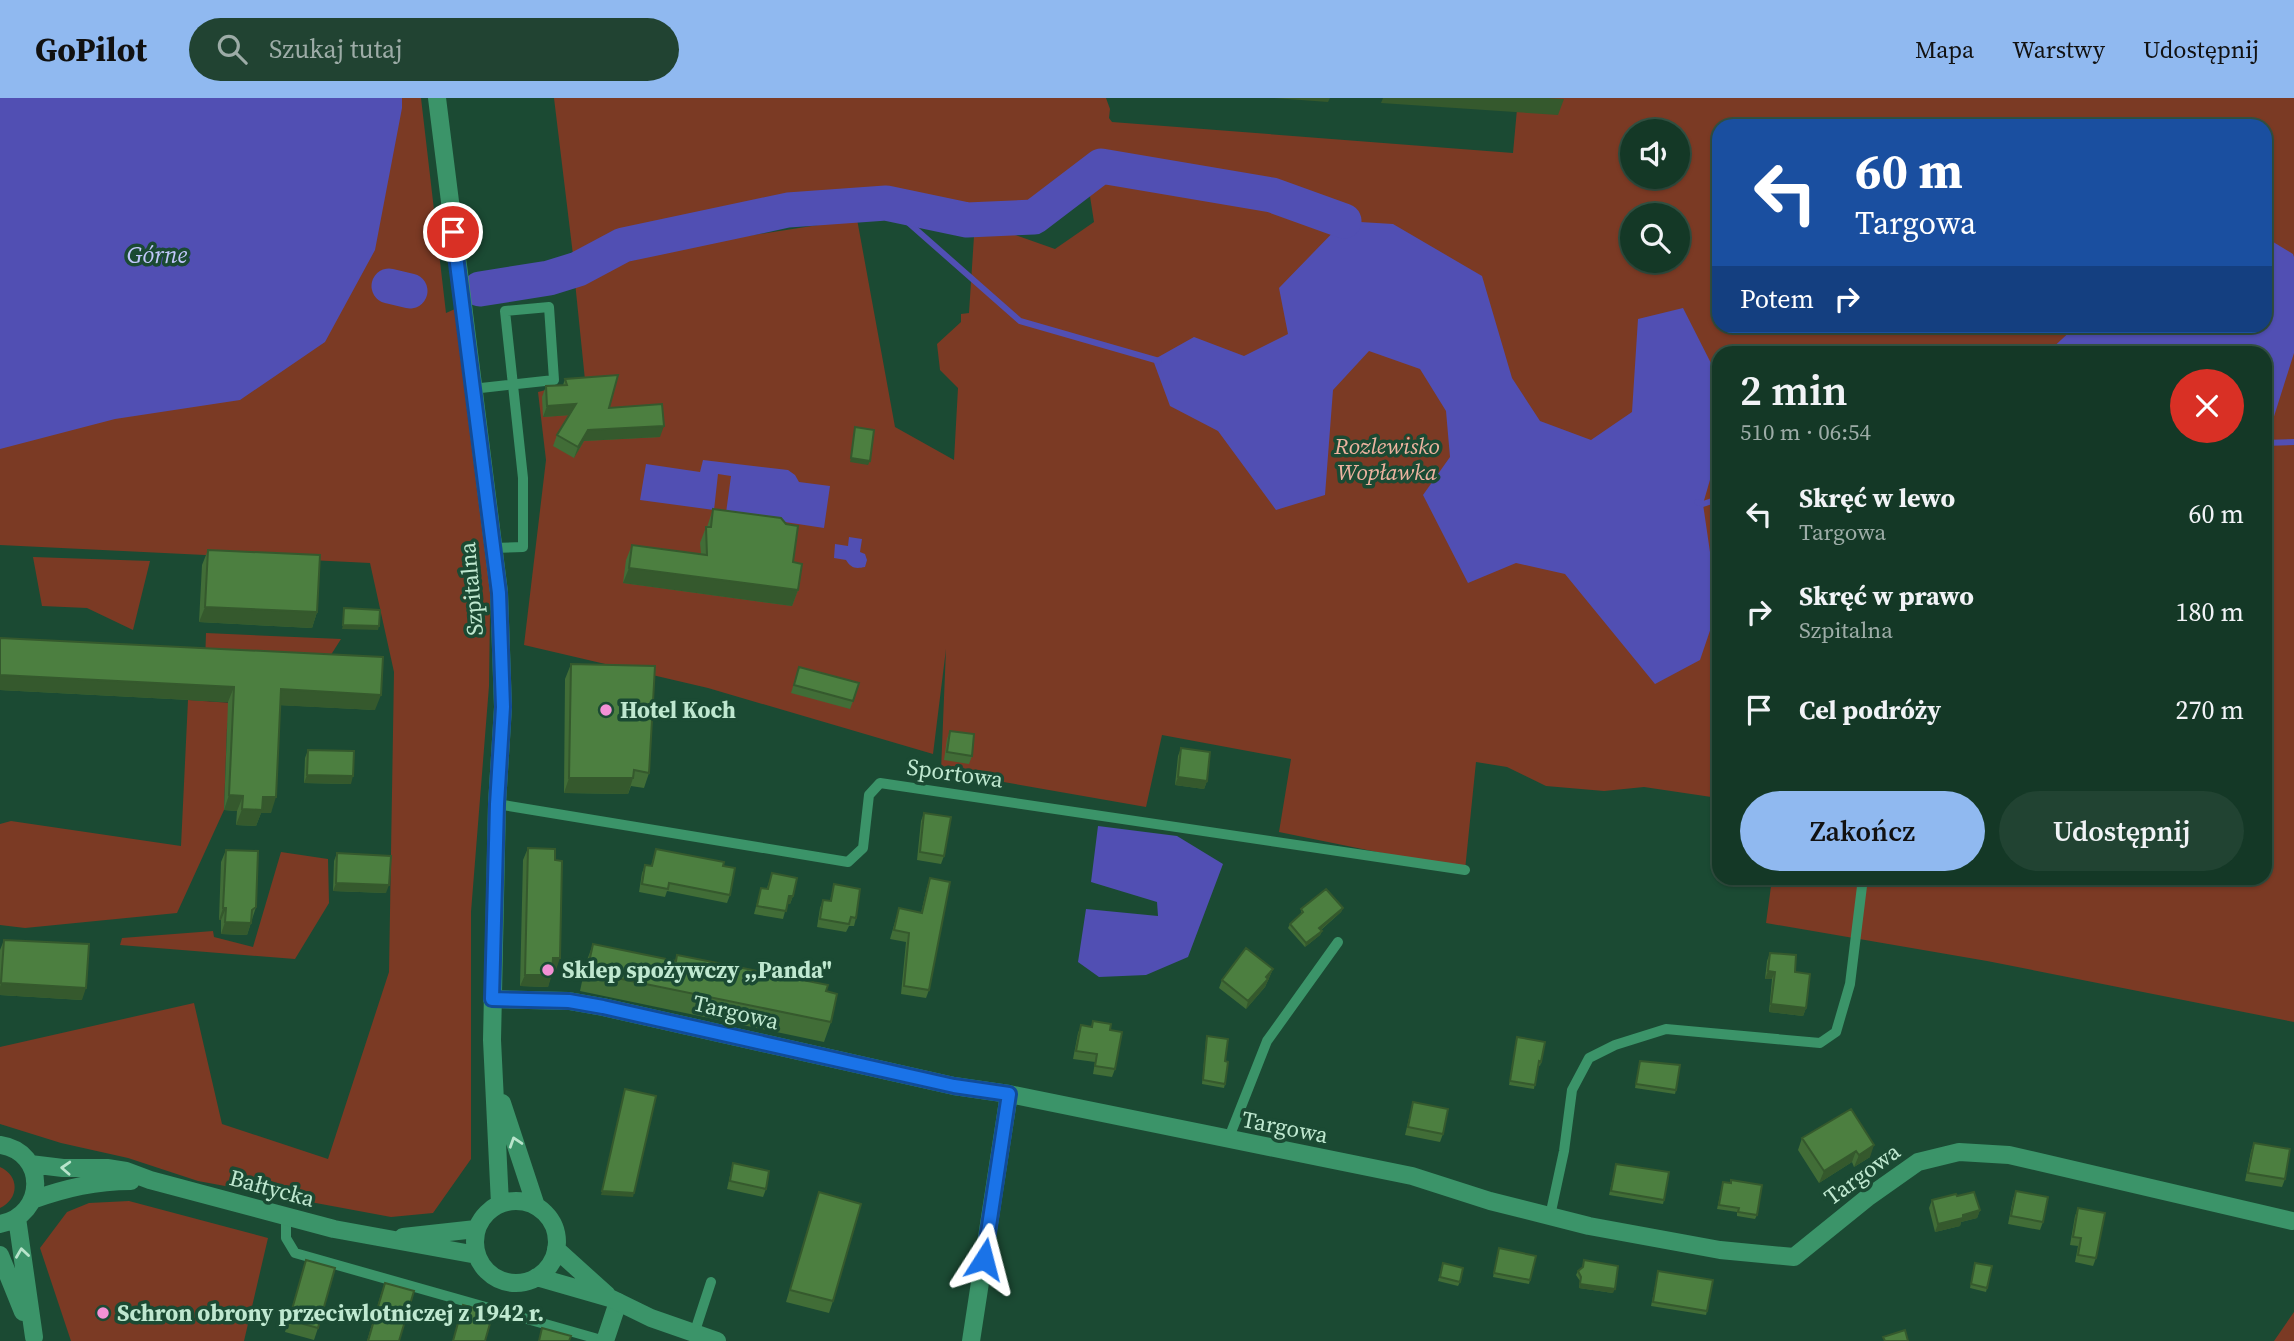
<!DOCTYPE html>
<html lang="pl">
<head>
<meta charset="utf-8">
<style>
  :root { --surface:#143826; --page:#214332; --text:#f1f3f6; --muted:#9daca7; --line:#335243; --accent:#90b9f0 }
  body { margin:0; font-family:"Source Serif 4",serif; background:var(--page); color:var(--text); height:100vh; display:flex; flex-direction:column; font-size:26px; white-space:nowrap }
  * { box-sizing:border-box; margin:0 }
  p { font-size:23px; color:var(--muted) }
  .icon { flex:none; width:38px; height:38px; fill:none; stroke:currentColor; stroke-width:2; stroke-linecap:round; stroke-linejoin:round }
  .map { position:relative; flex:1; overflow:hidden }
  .panel { position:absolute; left:1712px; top:248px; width:560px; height:539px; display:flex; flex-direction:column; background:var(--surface); border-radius:21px; box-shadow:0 2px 5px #0004,0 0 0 2px var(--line) }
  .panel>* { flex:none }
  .banner { position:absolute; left:1712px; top:21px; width:560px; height:214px; border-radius:21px; box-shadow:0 2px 5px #0004,0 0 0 2px var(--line); background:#1a4fa0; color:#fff; overflow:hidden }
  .fabs { position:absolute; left:1620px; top:21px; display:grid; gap:14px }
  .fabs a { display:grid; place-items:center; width:70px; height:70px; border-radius:50%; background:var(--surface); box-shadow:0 2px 5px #0004,0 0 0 2px var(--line); font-size:35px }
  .pin { position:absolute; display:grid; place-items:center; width:60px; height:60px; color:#fff; margin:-30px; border:4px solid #fff; border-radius:50%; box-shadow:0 2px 7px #0007 }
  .me { position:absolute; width:77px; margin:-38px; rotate:9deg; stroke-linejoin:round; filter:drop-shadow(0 0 5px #0008) }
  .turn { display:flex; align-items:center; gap:24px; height:147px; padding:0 28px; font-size:32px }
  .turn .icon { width:91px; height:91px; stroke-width:2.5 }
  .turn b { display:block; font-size:49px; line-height:60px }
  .then { display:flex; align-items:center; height:66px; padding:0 28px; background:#0003; gap:14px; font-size:26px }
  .round { display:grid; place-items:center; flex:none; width:74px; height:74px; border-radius:37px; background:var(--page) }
  .headline { display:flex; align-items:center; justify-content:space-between; height:119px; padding:0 28px }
  h1 { font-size:42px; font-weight:600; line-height:52px }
  .cta { display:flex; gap:14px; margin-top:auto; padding:14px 28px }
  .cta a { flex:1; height:80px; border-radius:42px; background:var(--accent); color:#111; font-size:28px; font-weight:600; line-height:80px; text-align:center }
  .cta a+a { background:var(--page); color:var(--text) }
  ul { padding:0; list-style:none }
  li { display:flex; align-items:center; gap:21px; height:98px; padding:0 28px }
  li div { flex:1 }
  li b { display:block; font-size:26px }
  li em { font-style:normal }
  header { display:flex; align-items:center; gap:42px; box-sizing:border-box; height:98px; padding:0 35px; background:var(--accent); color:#111 }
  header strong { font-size:33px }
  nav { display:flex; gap:38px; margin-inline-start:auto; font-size:24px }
  .search { width:490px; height:63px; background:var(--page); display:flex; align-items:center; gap:18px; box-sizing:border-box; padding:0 24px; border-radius:38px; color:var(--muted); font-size:26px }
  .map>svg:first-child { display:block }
  .green { fill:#7b3a24; fill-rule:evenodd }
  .water { fill:#514fb3 }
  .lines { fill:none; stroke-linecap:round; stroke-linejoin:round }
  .stream { stroke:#514fb3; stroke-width:6 }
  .river { stroke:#514fb3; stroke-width:35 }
  .lane { stroke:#3b9469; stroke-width:10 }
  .street { stroke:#3b9469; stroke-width:18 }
  .secondary { stroke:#3b9469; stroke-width:18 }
  .wall { fill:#416d37 }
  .shaded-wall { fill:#35592d }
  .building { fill:#4c7f40; stroke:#35592d; stroke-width:2 }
  .oneway { stroke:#b8e4cb }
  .route-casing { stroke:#114b97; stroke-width:18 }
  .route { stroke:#1a73e8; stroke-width:12 }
  .poi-dot { fill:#f391d5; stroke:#1b4a33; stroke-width:2.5 }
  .labels { text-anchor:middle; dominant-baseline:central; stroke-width:7; stroke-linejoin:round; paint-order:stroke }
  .park-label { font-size:23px; font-style:italic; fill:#edb3a0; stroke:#1b4a33 }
  .street-label { font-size:23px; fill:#bfe8d0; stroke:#1b4a33 }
  .poi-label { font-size:23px; font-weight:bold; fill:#bfe8d0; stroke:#1b4a33; text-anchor:start }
  .water-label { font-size:24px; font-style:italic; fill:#c2c8fc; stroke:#1b4a33 }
</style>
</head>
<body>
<header>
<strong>GoPilot</strong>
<div class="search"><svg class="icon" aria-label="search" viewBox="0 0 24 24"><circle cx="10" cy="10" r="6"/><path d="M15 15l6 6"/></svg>Szukaj tutaj</div>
<nav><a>Mapa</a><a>Warstwy</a><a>Udostępnij</a></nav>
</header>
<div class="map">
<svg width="2294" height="1243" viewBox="0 0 2294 1243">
  <rect width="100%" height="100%" fill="#1b4a33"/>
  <!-- green -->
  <path class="green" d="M0,0H421L446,215L455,211L491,440L489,588L471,814V1061L433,1115L391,1119L198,1083L128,1060L61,1045L0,1026V949L194,905L222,1026L328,1061L389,874L394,574L370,465L0,447Z
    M554,0H1106L1110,11L1109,20L1112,24L1513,55L1518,0H2294V924L1987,863L1766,825L1772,781L2264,780V256H1718V700L1644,689L1604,693L1546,688L1507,669L1476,664L1465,772L1279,734L1291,661L1162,637L1146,709L941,673L946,551L933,656L708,590L524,547L546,362L538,294L585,282L575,184L630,156L857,121L895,329L954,362L958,290L940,272L937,246L961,224V216L969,215L975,123L1055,151L1094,124L1087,79L1034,119L967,122L886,105L788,112L623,147L578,171L573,157ZM1718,28H2264V228H1718ZM1633,33H1678V79H1633ZM1633,117H1678V163H1633Z
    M33,459L150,463L133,532L87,510L42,508Z
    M206,535L341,541L322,571L205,565Z
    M188,602L232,605L227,629L224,712L177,815L25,830L0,827V726L11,723L181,748Z
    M281,754L328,761L329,805L295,861L120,847L122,840L213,833L214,839L253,849Z
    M0,1069C20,1078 19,1101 0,1110Z
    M129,1103L268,1140L244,1243H71L40,1150L67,1114L89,1105Z
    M2294,1214V1243H2274Z"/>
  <!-- water -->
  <path class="water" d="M0,0H402V10L375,152L325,244L240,302L115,321L0,351Z
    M1344,123L1393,126L1482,178L1512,280L1540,323L1591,342L1632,314L1638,221L1683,210L1718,279V354L1703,406L1718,509L1700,562L1655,586L1565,476L1516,465L1468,485L1423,397L1450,359L1446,313L1420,271L1369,253L1333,292L1325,397L1276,412L1218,333L1170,308L1153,262L1194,239L1244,258L1288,236L1279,190Z
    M2265,139L2293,156L2294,159V255L2265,347L2264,256L2047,255L2076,228H2264Z
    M703,362L788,372L795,377L799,384L830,388L824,430L726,415L731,378L718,376L714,412L640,402L646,366L700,374Z
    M849,439L862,441L860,454L865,456L867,462L865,469C855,471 851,470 846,462L834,460L835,446L848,448Z
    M1098,728L1177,738L1223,766L1188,859L1146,877L1099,879L1078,864L1086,811L1158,818L1157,804L1091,784Z"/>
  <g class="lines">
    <!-- stream -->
    <path class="stream" d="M886,105L1020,223L1159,263
      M2264,345L2294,344
      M1697,404L1703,406L1718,401"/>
    <!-- river -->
    <path class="river" d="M389,188L410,193
      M480,191L549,180L578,171L623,147L788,112L886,105L967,122L1034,119L1101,68L1272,97L1344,123"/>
    <!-- lane -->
    <path class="lane" d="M472,291L554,282L549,209L505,213L523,380V449L492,450
      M497,706L848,764L863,750L869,697L880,685L1465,772
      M1228,1042L1267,943L1338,844
      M1550,1118L1564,1053L1572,992L1589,960L1615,947L1666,931L1820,945L1836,934L1850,886L1863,780
      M286,1119V1140L295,1155L605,1243
      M694,1236L711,1184"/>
    <!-- street -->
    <path class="street" d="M492,901L569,903L603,909L954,988L1009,996L971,1243
      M1009,996L1412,1078L1490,1103L1589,1128L1720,1152L1794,1159L1867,1100L1918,1064L1959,1054L2009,1057L2292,1123
      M605,1243L618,1204"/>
    <!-- secondary -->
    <path class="secondary" d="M437,0L499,494L503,609L497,706L492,942L500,1106
      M502,1005L536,1108
      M0,1047C47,1054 47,1117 0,1126
      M30,1066L63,1070H107L126,1073L150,1082L334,1131L477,1157
      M32,1102C66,1090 96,1083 131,1083
      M475 1144a41 41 0 1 1 82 0a41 41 0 1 1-82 0Z
      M17,1120L34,1239
      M403,1139L476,1131
      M556,1151L607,1197
      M0,1157L23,1214
      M537,1179L610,1200L651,1220L717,1243"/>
  </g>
  <!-- wall -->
  <path class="wall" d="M565,281L609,310L660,339L584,343L574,360L553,348L557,337L569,317L543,319L542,299L546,288L563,287Z
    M713,411L793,464L798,492L792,508L623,485L626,462L632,447L701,456L700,445L706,429H707Z
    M208,452L317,514L312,530L199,524L202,467Z
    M0,540L375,612L280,607L271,715H261L256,728L236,727L237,713L224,712L228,604L0,592Z
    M571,566L649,675L644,690L631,688L628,696L564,695L565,581Z
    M799,569L853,603L850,611L791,595Z
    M950,633L972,658L969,666L944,662L947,641Z
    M1181,650L1207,683L1204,691L1175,687L1178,658Z
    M308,652L351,686L304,685L305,660Z
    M924,715L944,758L941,766L917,762L921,723Z
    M528,750L556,872H552L548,889L520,888L523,762Z
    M656,751L723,768L730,797L727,805L667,793L665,799L639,794L642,775L645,767L651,768Z
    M226,752L256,809L247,837L221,836V822H219L221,764Z
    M337,755L386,795L333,793L334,763Z
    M772,775L793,798L790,806H787L783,821L754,816L761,790H767Z
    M930,780L929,892L926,900L901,896L906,844L890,841L899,810L921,815L927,789Z
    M834,786L856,820L854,828H849L846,834L817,829L820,810L823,802L830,803Z
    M1343,810L1341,814L1321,832L1322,833L1320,837L1305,849L1288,830L1290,826L1301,816V811Z
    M4,842L82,902L0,897V852Z
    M593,846L675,863L677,857L826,893L831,924L824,944L580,893L586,865Z
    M1770,855L1795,874L1806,910L1803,918L1769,914L1772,881H1765L1767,863Z
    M1273,871L1265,889L1246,911L1219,890L1222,882Z
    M1093,923L1110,932L1115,971L1112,979L1093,976L1095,964L1073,961L1078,935L1081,927L1091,929Z
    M1207,938L1225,963V986L1224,990L1202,986L1206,942Z
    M1517,939L1541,964L1540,968L1538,967L1534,991L1509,987Z
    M1640,963L1676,992L1675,996L1635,990Z
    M1413,1004L1443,1036L1440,1044L1405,1037L1411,1012Z
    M1851,1011L1870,1059L1854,1069L1852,1064L1819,1085L1798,1052L1802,1040Z
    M2254,1045L2285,1081L2282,1089L2245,1083L2251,1053Z
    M733,1065L766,1091L763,1099L727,1091L731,1073Z
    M1616,1066L1664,1102L1663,1106L1609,1097Z
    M1723,1084L1757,1117L1755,1121L1737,1118V1114L1717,1111Z
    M2016,1093L2043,1124L2040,1132L2008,1126L2013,1101Z
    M819,1094L833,1203L829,1215L786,1204Z
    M1957,1098L1980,1112L1977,1120L1961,1124L1960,1128L1935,1134L1929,1110L1932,1102Z
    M2078,1110L2096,1160L2093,1168L2075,1164L2078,1148L2070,1147L2075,1118Z
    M1499,1150L1530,1182L1529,1186L1493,1179Z
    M306,1162L318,1230L314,1242L285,1234Z
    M1584,1162L1613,1195L1579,1190L1580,1183L1576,1177L1578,1173L1582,1170Z
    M1443,1165L1460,1184L1458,1188L1438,1183Z
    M1975,1165L1987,1190L1986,1194L1970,1190Z
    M1658,1173L1707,1213L1706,1217L1651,1208Z
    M385,1185L399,1243H367L381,1196Z"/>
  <!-- shaded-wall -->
  <path class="shaded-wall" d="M1274,0H1330L1328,4Z
    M1383,0H1548L1564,1L1558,17L1381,5Z
    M576,306L572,317L543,319L547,308Z
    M664,328L660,339L584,343L574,360L578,349L588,332Z
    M851,360L870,363L868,367L850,364Z
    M629,470L798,492L792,508L623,485Z
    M205,509L317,514L312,530L199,524Z
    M343,527L379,528L378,532L342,531Z
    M0,577L234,589L228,604L0,592Z
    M281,591L381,597L375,612L275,607Z
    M307,677L353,678L351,686L304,685Z
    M1178,679L1207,683L1204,691L1175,687Z
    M569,680H633L628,696L564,695Z
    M229,697L243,698L237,713L224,712Z
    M263,699H276L271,715H261L256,728L236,727L242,711Z
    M336,785L389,787L386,795L333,793Z
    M789,798H793L790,806H786Z
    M223,810H226L221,822H219Z
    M1343,810L1341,814L1318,834L1319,830Z
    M225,824L251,825L247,837L221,836Z
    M1322,833L1320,837L1305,849L1306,845Z
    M553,860H560L556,872H548Z
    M1273,871L1265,889L1246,911L1248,903Z
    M1768,873L1775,874L1772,881H1765Z
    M525,877H552L548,889L520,888Z
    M1,885L86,890L82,902L0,897V889Z
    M1771,906L1806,910L1803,918L1769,914Z
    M1874,1047L1870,1059L1854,1069L1859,1057Z
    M1856,1053L1852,1064L1819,1085L1824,1073Z
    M602,1093L634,1095L633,1099L601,1097Z
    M1980,1112L1977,1120L1961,1124L1960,1128L1935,1134L1938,1126L1963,1117Z
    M1580,1186L1615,1191L1613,1195L1579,1190Z"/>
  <!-- building -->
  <path class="building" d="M618,277L609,310L662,306L664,328L588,332L578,349L557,337L576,306L547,308L546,288L567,287L565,281Z
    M855,329L874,332L870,363L851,360Z
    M713,411L781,420L786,426L798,428L793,464L802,466L798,492L629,470L632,447L707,457L706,429H711Z
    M208,452L320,457L317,514L205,509Z
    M344,510L380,512L379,528L343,527Z
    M0,540L383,559L381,597L281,591L276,699H263L262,712L242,711L243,698L229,697L234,589L0,577Z
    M571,566L655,568L649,675L634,672L633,680H569Z
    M799,569L859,585L853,603L794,587Z
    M950,633L974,636L972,658L947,654Z
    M1181,650L1210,654L1207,683L1178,679Z
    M308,652L354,653L353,678L307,677Z
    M924,715L951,719L944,758L920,754Z
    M528,750L555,751V762L562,763L560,860H553L552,877H525Z
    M656,751L724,764L723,768L735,770L730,797L669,785L668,791L642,786L645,767L652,768Z
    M226,752L258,753L256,809L252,812L251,825L225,824L226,810H223Z
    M337,755L391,758L389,787L336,785Z
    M772,775L797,780L793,798H789L786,813L757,808L761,790L768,791Z
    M930,780L950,784L929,892L904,888L909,835L894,832L899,810L922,815Z
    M834,786L860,791L856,820L851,819L849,826L820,821L823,802L831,803Z
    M1326,791L1343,810L1319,830L1322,833L1306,845L1290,826L1303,814L1301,811Z
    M4,842L89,846L86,890L1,885Z
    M593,846L676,863L677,857L828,887L826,893L837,896L831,924L587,874Z
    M1246,850L1273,871L1266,879L1268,881L1248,903L1222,882Z
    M1770,855L1796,857L1795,874L1810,876L1806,910L1771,906L1775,874L1768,873Z
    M1093,923L1111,926L1110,932L1122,934L1115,971L1095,968L1097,956L1076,953L1081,927L1092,929Z
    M1207,938L1228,941L1225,963L1228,964L1225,986L1203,982Z
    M1517,939L1545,944L1541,964L1539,963L1535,987L1510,983Z
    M1640,963L1680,967L1676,992L1636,986Z
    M625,991L656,998L634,1095L602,1093Z
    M1413,1004L1448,1011L1443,1036L1408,1029Z
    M1851,1011L1874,1047L1859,1057L1856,1053L1824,1073L1802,1040Z
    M2254,1045L2290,1051L2285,1081L2248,1075Z
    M733,1065L769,1073L766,1091L730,1083Z
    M1616,1066L1669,1074L1664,1102L1611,1093Z
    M1731,1082L1762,1087L1757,1117L1738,1114L1739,1110L1719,1107L1723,1084L1731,1085Z
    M2016,1093L2048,1099L2043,1124L2011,1118Z
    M819,1094L861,1106L833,1203L790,1192Z
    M1974,1094L1980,1112L1963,1117V1120L1938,1126L1932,1102L1956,1096L1957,1098Z
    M2078,1110L2105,1115L2096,1160L2078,1157L2081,1140L2073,1139Z
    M1499,1150L1536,1158L1530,1182L1494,1175Z
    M306,1162L335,1170L318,1230L289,1222Z
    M1584,1162L1618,1168L1615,1191L1580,1186L1581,1179L1578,1173L1583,1169Z
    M1443,1165L1463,1170L1460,1184L1440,1179Z
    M1975,1165L1992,1168L1987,1190L1971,1186Z
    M1658,1173L1713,1182L1707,1213L1653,1204Z
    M385,1185L414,1193L399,1243H368Z
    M463,1207L493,1215L485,1243H453Z
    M542,1230L571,1238L569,1243H539Z
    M1905,1232L1908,1243H1885L1883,1239Z"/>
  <!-- one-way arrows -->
  <defs><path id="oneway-chevron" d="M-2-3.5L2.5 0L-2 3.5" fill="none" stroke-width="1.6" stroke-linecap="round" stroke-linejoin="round" transform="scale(1.75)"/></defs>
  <g class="oneway">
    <use href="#oneway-chevron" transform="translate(515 1044) rotate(-108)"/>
    <use href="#oneway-chevron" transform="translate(66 1070) rotate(-177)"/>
    <use href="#oneway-chevron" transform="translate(22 1155) rotate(-98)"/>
  </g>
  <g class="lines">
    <!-- route casing -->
    <g class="route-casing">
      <path id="route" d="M453,134L499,495L503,609L497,706L492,901L569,903L603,909L954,988L1009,996L984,1161"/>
    </g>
    <!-- route -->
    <use href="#route" class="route"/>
  </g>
  <!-- markers -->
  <g class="poi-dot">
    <circle cx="606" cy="612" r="7"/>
    <circle cx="548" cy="872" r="7"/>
    <circle cx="103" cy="1215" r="7"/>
  </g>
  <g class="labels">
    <!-- park labels -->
    <g class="park-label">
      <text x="1387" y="348">Rozlewisko<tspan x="1387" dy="26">Wopławka</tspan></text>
    </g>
    <!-- street labels -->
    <g class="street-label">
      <text transform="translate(471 491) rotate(-95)">Szpitalna</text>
      <text transform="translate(955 675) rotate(8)">Sportowa</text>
      <text transform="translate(736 914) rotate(13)">Targowa</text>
      <text transform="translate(1285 1029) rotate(11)">Targowa</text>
      <text transform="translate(1862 1076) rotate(-36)">Targowa</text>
      <text transform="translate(272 1090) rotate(15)">Bałtycka</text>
    </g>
    <!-- poi labels -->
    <g class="poi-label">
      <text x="620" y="612">Hotel Koch</text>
      <text x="562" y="872">Sklep spożywczy ,,Panda"</text>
      <text x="117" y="1215">Schron obrony przeciwlotniczej z 1942 r.</text>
    </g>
    <!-- water labels -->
    <g class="water-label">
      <text x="157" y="156">Górne</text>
    </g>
  </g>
</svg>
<div class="fabs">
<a><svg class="icon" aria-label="sound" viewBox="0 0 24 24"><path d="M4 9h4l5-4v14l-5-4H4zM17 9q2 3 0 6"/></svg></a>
<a><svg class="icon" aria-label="search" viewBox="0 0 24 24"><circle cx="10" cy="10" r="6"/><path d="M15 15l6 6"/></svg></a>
</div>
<div class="pin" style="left:453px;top:134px;background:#d93025"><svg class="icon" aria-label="arrive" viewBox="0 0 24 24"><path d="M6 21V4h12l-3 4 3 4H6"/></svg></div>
<svg class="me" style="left:984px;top:1161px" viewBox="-20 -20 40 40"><path d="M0-17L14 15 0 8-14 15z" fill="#1a73e8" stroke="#fff" stroke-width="4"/></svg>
<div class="banner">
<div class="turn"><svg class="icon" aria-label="left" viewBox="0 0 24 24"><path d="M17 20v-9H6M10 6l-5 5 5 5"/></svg><div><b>60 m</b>Targowa</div></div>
<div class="then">Potem<svg class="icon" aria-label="right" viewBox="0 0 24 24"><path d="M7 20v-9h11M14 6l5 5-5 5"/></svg></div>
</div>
<section class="panel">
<div class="headline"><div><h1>2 min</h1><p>510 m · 06:54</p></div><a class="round" style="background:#d93025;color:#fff"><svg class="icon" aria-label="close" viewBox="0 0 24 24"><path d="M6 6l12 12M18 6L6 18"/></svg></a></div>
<ul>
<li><svg class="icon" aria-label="left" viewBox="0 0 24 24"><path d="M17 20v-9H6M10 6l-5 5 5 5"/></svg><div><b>Skręć w lewo</b><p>Targowa</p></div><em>60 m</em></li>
<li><svg class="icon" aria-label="right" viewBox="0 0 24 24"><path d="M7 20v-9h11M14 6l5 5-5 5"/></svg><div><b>Skręć w prawo</b><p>Szpitalna</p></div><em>180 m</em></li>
<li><svg class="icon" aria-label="arrive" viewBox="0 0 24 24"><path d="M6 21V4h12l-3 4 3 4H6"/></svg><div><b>Cel podróży</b></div><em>270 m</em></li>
</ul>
<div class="cta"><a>Zakończ</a><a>Udostępnij</a></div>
</section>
</div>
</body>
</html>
